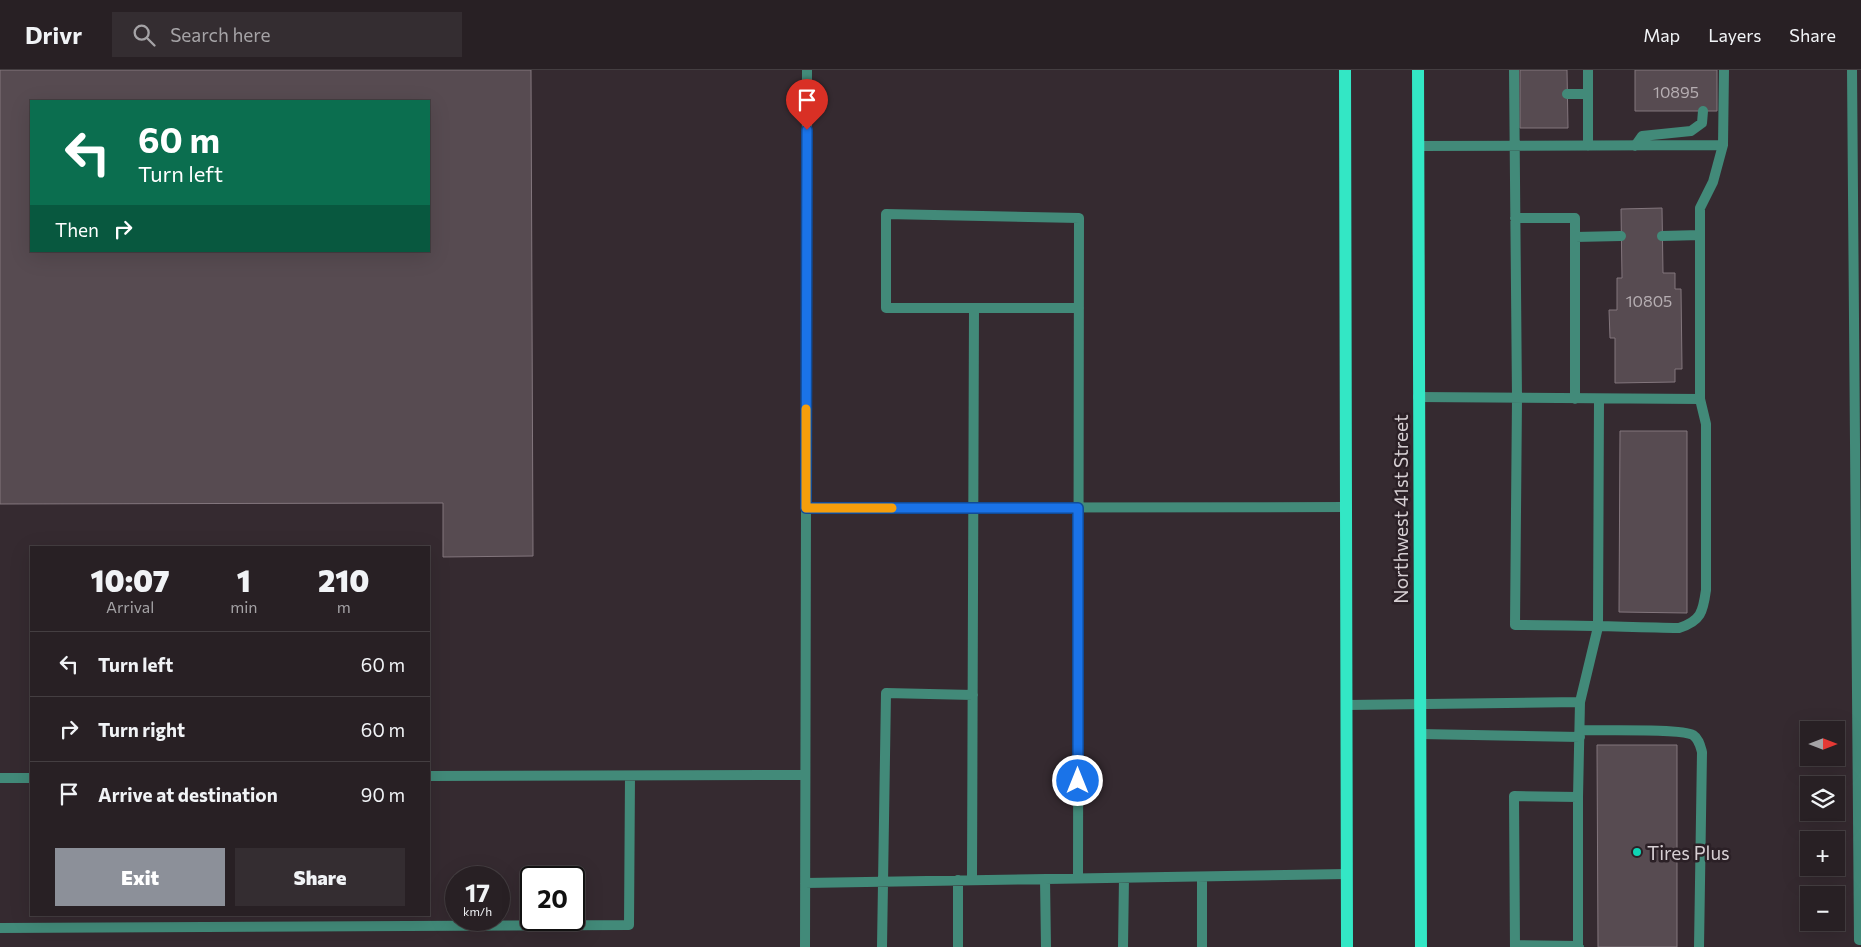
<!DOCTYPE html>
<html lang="en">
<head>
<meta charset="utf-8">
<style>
  :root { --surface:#282024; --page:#342d31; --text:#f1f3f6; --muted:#a5a3a6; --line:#443e41; --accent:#8c9099 }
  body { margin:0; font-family:Commissioner,sans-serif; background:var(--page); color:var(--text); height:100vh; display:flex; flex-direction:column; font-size:19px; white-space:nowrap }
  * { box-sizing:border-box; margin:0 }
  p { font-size:16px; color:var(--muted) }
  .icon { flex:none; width:28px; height:28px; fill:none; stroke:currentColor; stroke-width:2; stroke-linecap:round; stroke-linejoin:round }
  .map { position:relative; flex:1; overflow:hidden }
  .side { position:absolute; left:30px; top:476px; width:400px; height:370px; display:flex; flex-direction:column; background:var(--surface); border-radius:0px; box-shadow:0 5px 20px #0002,0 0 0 1px var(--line) }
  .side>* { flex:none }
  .banner { position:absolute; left:30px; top:30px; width:400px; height:152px; border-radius:0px; box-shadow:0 5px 20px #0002,0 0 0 1px var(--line); background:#0b6e4f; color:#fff; overflow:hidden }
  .needle { width:32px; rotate:90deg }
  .buttons { position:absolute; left:1800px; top:651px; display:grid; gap:10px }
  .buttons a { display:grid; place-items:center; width:45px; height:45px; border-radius:0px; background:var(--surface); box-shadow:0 5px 20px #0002,0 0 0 1px var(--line); font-size:25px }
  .speed { position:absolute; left:445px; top:796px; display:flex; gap:10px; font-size:25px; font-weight:700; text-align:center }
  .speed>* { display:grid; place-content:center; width:65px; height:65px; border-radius:50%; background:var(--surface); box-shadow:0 5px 20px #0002,0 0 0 1px var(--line); line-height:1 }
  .speed small { font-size:12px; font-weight:400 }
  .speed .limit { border:2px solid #111; border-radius:8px; background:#fff; color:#111 }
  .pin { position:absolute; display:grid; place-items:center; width:42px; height:42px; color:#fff; margin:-51px -21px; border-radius:50% 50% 50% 0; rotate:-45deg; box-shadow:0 0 5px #0007 }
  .pin .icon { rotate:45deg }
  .me { position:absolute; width:55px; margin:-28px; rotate:0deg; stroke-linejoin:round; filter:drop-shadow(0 0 4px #0008) }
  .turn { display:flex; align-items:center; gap:18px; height:105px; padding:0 25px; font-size:22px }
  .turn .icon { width:65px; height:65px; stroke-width:2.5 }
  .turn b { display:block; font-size:35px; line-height:42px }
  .then { display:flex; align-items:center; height:48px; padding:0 25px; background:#0003; gap:10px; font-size:19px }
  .eta { display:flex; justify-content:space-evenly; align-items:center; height:85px; text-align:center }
  .eta b { font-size:30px; font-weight:800; line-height:35px }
  .action { display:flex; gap:10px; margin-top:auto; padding:10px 25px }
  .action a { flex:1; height:58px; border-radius:0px; background:var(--accent); color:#fff; font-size:20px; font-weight:800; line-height:58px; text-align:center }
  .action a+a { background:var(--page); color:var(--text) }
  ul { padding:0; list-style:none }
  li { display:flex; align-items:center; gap:15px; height:65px; padding:0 25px; border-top:1px solid var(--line) }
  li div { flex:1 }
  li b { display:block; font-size:19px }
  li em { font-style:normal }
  header { display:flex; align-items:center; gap:30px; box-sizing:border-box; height:70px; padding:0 25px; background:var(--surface); border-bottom:1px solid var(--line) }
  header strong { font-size:24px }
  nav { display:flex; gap:28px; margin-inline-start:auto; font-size:18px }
  .search { width:350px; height:45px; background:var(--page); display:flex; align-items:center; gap:12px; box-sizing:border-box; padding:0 18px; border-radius:0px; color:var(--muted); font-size:19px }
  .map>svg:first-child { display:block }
  .building { fill:#574b51; stroke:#83767d; fill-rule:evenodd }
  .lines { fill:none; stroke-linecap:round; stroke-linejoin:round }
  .lane { stroke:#428a79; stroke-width:10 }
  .primary { stroke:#33e7c5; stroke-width:12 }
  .route-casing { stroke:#114b97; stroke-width:12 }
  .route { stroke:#1a73e8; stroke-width:9 }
  .slow { stroke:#f59e0b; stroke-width:9 }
  .poi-dot { fill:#0ed5b4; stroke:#2b2026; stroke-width:2 }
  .labels { text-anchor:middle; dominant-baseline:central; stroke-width:5; stroke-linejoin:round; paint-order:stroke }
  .number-label { font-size:16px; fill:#b6aeb2 }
  .street-label { font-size:19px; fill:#d6cfd3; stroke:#2b2026 }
  .poi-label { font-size:19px; fill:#d6cfd3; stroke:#2b2026; text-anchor:start }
</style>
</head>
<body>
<header>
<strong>Drivr</strong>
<div class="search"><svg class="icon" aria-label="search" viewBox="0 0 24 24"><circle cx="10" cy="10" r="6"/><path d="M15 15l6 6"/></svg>Search here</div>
<nav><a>Map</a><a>Layers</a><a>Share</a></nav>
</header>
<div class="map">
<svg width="1861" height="877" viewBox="0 0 1861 877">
  <rect width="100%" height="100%" fill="#352a30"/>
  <!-- building -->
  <path class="building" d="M0,0H531L533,486L443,487V433L0,434ZM31,31H429V181H31Z
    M1520,0H1567L1568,58H1520Z
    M1635,0H1717V41H1635Z
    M1662,138L1663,203H1675V219H1681L1682,299H1675V312L1615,313V268H1610L1609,240H1617V208H1622L1621,139Z
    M1620,361H1687V543L1619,542Z
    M1597,675H1677V877H1598Z"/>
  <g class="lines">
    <!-- lane -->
    <path class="lane" d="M1514,0L1517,328L1515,555C1570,555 1624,557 1679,558C1701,551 1703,542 1706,520V354L1700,329V138L1713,112L1723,75
      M1852,0L1859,870H1861
      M1567,24H1588
      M1418,76L1723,75L1724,0
      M1588,76V0
      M1635,76L1642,66L1691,61L1702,53L1703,41
      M1515,148H1575V329
      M1662,166L1700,165
      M1575,167L1621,166
      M1418,327L1700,329
      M806,438L1347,437
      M1347,635L1580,632
      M1580,660C1600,661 1681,658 1693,665C1699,669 1700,675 1702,682L1699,877
      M1420,664L1580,667
      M429,706L805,705
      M0,708H31
      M1078,808L1079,148L886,144V238H1079
      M1045,809L1046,877
      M958,810V877
      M972,810L974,238
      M805,813L1347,804
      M0,858L629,855L630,706
      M1515,875L1578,876L1579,877
      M1578,876V727L1580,632L1598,557L1599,330
      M805,877L807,0
      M882,877L886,623L973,625
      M1123,877L1124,808
      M1202,877V807
      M1515,877L1514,726L1578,727"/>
    <!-- primary -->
    <path class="primary" d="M1345,0L1347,877
      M1418,0L1421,877"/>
  </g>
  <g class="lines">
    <!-- route casing -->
    <g class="route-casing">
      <path id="route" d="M807,60L806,438H1078V711"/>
    </g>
    <!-- route -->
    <use href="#route" class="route"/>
    <!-- slow -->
    <path class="slow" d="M806,339V438H892"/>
  </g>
  <!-- markers -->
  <circle class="poi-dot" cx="1637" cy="782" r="5"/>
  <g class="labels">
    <!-- number labels -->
    <g class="number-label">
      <text x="1676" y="21">10895</text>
      <text x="1649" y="230">10805</text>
    </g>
    <!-- street labels -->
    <g class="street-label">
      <text transform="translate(1400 439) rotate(-90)">Northwest 41st Street</text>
    </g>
    <!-- poi labels -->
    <g class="poi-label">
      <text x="1647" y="782">Tires Plus</text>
    </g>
  </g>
</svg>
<div class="buttons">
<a><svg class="needle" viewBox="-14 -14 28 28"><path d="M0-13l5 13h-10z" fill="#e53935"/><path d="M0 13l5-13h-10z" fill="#a5a3a6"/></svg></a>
<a><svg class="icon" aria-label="layers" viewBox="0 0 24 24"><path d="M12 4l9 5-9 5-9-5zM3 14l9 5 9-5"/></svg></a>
<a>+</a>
<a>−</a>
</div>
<div class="speed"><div>17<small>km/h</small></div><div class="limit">20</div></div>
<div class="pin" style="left:807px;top:60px;background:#d93025"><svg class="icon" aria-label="arrive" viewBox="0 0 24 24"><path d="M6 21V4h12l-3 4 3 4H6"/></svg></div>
<svg class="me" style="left:1078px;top:711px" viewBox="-20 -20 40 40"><circle r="17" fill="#1a73e8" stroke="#fff" stroke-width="3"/><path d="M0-11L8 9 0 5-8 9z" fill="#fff"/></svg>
<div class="banner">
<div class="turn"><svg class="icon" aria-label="left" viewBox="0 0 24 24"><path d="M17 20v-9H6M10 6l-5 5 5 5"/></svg><div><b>60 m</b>Turn left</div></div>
<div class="then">Then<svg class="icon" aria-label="right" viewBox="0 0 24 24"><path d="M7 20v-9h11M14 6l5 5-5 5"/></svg></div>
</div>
<section class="side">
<div class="eta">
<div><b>10:07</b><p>Arrival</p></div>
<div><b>1</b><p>min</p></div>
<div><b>210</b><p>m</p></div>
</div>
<ul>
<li><svg class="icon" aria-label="left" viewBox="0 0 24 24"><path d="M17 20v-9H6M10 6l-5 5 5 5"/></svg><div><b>Turn left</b></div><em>60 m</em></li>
<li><svg class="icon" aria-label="right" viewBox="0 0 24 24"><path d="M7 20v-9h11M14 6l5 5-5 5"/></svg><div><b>Turn right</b></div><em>60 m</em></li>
<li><svg class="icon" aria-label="arrive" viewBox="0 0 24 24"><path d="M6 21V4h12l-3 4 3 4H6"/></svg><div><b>Arrive at destination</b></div><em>90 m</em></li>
</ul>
<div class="action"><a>Exit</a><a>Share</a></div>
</section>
</div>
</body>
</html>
